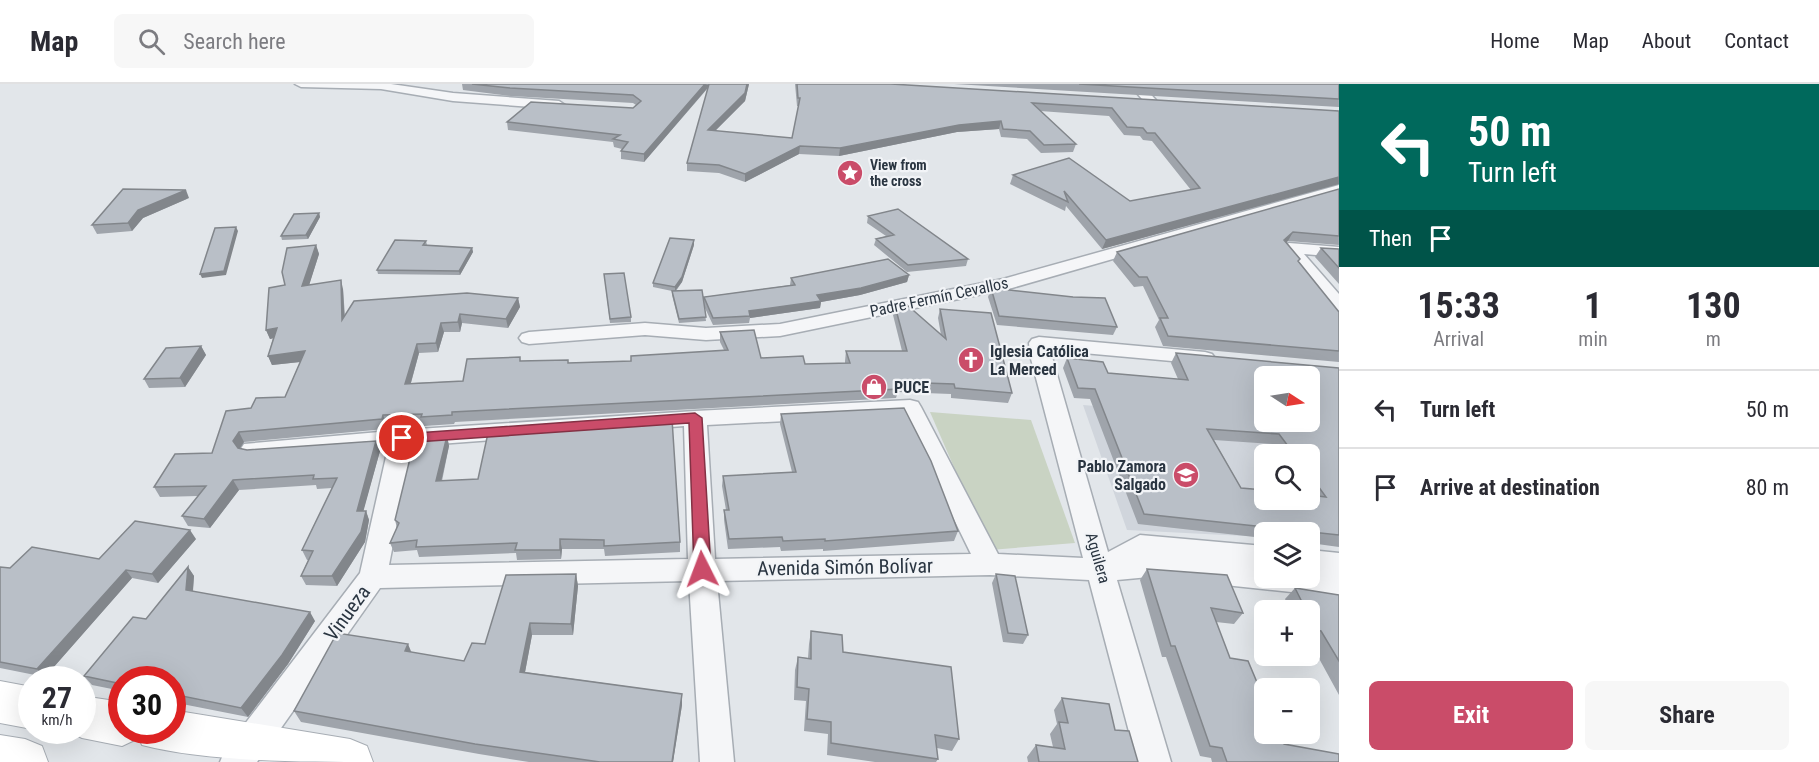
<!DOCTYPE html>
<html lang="en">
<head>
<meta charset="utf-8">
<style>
  :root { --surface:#fff; --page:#f7f7f7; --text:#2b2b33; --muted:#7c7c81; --line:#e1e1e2; --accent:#ca4c69 }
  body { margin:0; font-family:"Roboto Condensed",sans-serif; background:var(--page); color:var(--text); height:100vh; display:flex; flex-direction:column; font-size:22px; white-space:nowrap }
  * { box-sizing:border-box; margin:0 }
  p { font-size:20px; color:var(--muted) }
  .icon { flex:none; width:33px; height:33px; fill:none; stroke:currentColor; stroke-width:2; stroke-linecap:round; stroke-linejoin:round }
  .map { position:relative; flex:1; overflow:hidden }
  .panel { display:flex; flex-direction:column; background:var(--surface); width:480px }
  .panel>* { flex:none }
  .guide { background:#00695c; color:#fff; overflow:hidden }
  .needle { width:39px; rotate:102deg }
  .buttons { position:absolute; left:1254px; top:282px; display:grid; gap:12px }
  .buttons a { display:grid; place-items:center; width:66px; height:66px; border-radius:9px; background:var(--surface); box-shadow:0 6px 24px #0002; font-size:30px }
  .speed { position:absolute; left:18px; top:582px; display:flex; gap:12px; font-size:30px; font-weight:700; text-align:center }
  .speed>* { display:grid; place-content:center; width:78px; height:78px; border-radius:50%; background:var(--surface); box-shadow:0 6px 24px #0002; line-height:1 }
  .speed small { font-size:15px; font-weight:400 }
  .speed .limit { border:9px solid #d22; background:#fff; color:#111 }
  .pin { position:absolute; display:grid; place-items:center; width:51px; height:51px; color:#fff; margin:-26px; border:3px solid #fff; border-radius:50%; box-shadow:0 2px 6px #0007 }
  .me { position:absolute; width:66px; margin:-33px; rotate:357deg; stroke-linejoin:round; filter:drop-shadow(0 0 4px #0008) }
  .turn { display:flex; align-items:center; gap:21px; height:126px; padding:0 30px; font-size:27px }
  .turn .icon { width:78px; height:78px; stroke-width:2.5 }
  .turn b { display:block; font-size:42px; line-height:51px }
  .then { display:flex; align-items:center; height:57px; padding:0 30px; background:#0003; gap:12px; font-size:22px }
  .eta { display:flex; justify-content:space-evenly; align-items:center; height:102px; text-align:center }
  .eta b { font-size:36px; font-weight:700; line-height:42px }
  .button { display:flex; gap:12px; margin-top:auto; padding:12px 30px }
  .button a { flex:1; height:69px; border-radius:9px; background:var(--accent); color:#fff; font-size:24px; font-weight:700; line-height:69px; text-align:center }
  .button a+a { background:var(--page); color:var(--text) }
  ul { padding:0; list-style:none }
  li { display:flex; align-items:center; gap:18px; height:78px; padding:0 30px; border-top:2px solid var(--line) }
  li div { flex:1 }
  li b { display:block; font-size:22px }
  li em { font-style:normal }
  header { display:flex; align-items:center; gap:36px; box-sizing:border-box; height:84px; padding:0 30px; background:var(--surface); border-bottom:2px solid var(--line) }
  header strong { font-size:28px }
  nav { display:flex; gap:33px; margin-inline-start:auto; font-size:21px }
  .search { width:420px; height:54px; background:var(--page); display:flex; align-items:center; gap:15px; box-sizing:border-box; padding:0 21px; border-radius:9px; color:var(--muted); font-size:22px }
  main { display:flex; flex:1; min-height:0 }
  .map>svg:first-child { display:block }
  .built { fill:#d0d5dc }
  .green { fill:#c9d3c3 }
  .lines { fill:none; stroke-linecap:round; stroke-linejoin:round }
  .street-casing { stroke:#a7adb4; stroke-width:3 }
  .secondary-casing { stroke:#a7adb4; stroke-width:2 }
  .street { fill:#f5f6f8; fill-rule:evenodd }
  .secondary { fill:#fff; fill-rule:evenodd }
  .wall { fill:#9fa4ab; fill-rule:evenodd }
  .shaded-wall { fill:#82868b }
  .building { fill:#b9bfc7; stroke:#82868b; stroke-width:1.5; fill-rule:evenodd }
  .route { fill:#ca4c69; stroke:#833144; stroke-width:1.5 }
  .labels { text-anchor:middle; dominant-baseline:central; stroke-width:4.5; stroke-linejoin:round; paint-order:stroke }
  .far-poi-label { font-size:14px; font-weight:bold; fill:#2a3541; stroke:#f2f4f7; text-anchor:start }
  .street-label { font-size:16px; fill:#2a3541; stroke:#f2f4f7 }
  .poi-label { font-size:16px; font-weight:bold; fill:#2a3541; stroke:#f2f4f7; text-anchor:start }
  .near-street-label { font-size:20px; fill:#2a3541; stroke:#f2f4f7 }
</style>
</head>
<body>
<header>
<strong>Map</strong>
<div class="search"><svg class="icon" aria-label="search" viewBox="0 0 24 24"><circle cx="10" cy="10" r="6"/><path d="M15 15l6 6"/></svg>Search here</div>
<nav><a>Home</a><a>Map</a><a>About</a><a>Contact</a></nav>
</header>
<main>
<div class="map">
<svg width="1339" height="678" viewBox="0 0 1339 678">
  <rect width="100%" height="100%" fill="#e2e6ea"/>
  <!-- built -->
  <path class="built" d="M1083,321L1264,336L1308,370H1264V416H1310V448H1264V453L1127,446Z"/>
  <!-- green -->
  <path class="green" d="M930,328L1031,336L1075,459L990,466Z"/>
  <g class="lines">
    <!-- street casing -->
    <g class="street-casing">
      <path id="street" d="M295,0H391L453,9L559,17L565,21L559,25L453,17L381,5L301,3Z
        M1129,0H1141L1156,16V22H1148Z
        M1339,101V110L1012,204L780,252L706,256L645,251L529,260L522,258L519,254L522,250L529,248L645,239L706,244L780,240L1003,195Z
        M1289,159L1339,163V173L1304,170L1339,210V227L1332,225L1283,168L1281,164Z
        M1039,253L1205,268L1212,270L1215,274L1212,278L1205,280L1050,266L1108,468L1140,451L1264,462V494H1310V466L1339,469V513L1149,493L1117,496L1171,678H1137L1089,496L990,491L717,497L734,678H700L689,497L380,504L257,678H220L225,666L360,489L388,364L252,374L244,372L240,366L244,360L402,346L695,327L910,316L918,318L921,323L998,470L1083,474L1030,271L1029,259L1032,255ZM903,331L971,470L715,475L707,341ZM684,342L688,475L389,481L412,362Z"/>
    </g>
    <!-- secondary casing -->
    <g class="secondary-casing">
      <path id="secondary" d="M0,597L32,603V645L0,639Z
        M82,612L122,618V646H172V626L350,655L367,662L373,678C303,678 207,678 142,661L139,654L122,662L82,654L66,646H82Z
        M0,651L25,655L42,662L48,678H0Z"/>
    </g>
    <!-- street -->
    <use href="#street" class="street"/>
    <!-- secondary -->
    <use href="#secondary" class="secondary"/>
  </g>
  <!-- wall -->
  <path class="wall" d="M462,0H749L745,17L715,47L792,54L799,22H797L795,0H891L1339,27V100L1102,165L1066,122L1065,127L1010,100L1013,91L1130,117L1191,106L1152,57L1143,56L1140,52L1124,51L1109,32L1040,27L1076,60L1073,68L1041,69L1027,55L1001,53L999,45L957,48L839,72L799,70L745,98L719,89L687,87V79L708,4L644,78L621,75V67L622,65L614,63L613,58L508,46L507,38L633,24L636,21L633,19L511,12L463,6Z
    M954,0H1339V23Z
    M1339,105V161L1288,157L1286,158L1300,175L1298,177L1339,228V278L1163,262L1155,243L1159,236L1143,202L1134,203L1113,177L1117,168Z
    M189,114L143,134L132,147L97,150L92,141Z
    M319,129L320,133L308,155L282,156L281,152Z
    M868,132L968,175L966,182L907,188L874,161L876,155L886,152L867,139Z
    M426,157L427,161L472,164L473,168L460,191L378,190L377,186Z
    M316,161L319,170L309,201L343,205L345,232L518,214L520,223L508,244L462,239L460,248H444L438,268L419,269L411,299L463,297L521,277L568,276V279L631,277L724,266L720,258V248L761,274L805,280L845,279V277L846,267H902L893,231L895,222L941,251L938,234L940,225L1012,309L1008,319L951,314V310L898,308L896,314L455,338L454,340L424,342L423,340L387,341L385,345L244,358L240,365L247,366L376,357L380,367L363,427H366L369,436L365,458L337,502L306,501L301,492L308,476H307L302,466L332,404L317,405L316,401L239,406L210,444L188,442L182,432L198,412L160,413L154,403L212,369L251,324L285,313L300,278L272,281L268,272L273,254L270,255L266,246L285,201Z
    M694,161L682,198L676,207L704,219V213L790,201L791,194L909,191L907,198L860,211L821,218L820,224L750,234L749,239L713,241L704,222L706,237L679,239L672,211V207L653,203V199Z
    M1321,164L1339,165V200L1315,173Z
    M604,190L631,233V238L610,239Z
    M991,204L1117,243L1113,251L997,241L988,213Z
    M201,262L206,271L185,303L149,304L144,295Z
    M1176,269L1339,284V463L1310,459V448H1264V454L1138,440L1090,315L1074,314L1063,284L1067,274L1108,289L1178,295L1171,279ZM1214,356L1272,360L1280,370H1310V416L1241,404Z
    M781,330L958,447L954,457L823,467V465L781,467L780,463L728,465L724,436V426H726L722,402L723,392L792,388L780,340Z
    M447,352L449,362L442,397L680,458V468L605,472L604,465H562L561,475L517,476L516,469L419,473L417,466L394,468L390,459L397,444L395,436Z
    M196,455L158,499L132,494L45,593L0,584V483L10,484L99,475Z
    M188,483L194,492L193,508L315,537L288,580L248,633L172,618V596H122V607L92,601L84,592L146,535Z
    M1147,485L1243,529L1234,540L1216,538L1230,574L1284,660L1339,678H1212L1211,674L1200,672L1166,573H1162L1140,496Z
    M576,490L578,502L573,551H532L525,588L682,610V621L673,678H529L479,670L301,638L294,627L412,569L464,577L485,560Z
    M996,490L1028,551L1023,560L1003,558L992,499Z
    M1295,504L1339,511V611L1310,558V526H1290L1285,515Z
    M811,547L843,568L959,655L952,667L937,664L938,675L936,678H875L827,671L828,650L804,647L806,617L794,616L795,586L798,573L808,574L809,560Z
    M1062,614L1115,646L1138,678H1028L1027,673L1036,661L1053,663L1050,650L1057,640L1054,626Z"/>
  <!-- shaded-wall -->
  <path class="shaded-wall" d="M705,0L710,1L644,78V70Z
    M747,0H749L745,17L708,54V46Z
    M1001,37L999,45L957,48L839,72L840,64L959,41Z
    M800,62L799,70L745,98V90Z
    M1339,93V100L1102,165L1106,156Z
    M186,106L189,114L143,134L132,147L128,139L138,126Z
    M319,129L320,133L308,155L306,151Z
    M236,143L238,147L226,191L202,194L200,190Z
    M1293,148L1288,157L1279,165L1284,156Z
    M694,156V161L682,198L675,207V203Z
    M316,161L319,170L306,211L302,202Z
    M472,164L473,168L460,191L459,187Z
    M909,191L907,198L860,211L821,218L820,224L750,234L749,227Z
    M341,196L343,205L345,245L342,236Z
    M518,214L520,223L508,244L506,235Z
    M460,230L462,239L460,248L458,238Z
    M441,239L444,248L438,268L436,259Z
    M277,244L280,253L270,255L266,246Z
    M417,260L419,269L408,309L405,300Z
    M201,262L206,271L185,303L180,294Z
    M305,267L309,277L272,281L268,272Z
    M383,331L387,341L385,345L382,335Z
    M239,348L244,358L238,367L233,357Z
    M447,352L449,362L439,407L436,397Z
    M376,357L380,367L361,436L357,427Z
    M233,396L239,406L210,444L204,435Z
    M366,427L369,436L365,458L337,502L332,492Z
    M190,446L196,455L158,499L152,490Z
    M560,455L562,465L561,475L560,466Z
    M188,483L194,492L192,516L186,506Z
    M126,486L132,494L45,593L37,585Z
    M576,490L578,502L573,551L571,540Z
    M310,528L315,537L288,580L248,633L241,624Z
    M530,539L532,551L523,599L520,588Z
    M408,560L413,572L405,567Z
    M682,610V621L673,678H672Z"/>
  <!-- building -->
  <path class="building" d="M472,0H705L644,70L621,67L628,58L613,55L620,51L507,38L531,18L633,24L641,17L633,11L510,4Z
    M709,0H747L745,9L708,46L792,54L800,14H798L797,0H891L1339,27V93L1106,156L1064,107L1068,118L1013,91L1069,74L1130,117L1200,104L1155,49H1147L1143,44L1127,43L1112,24L1032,19L1076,60L1044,61L1030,47L1003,45L1001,37L959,41L840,64L800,62L745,90L719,81L687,79Z
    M1079,0H1339V15Z
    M123,105L186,106L138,126L128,139L92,141Z
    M1339,105V152L1293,148L1284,156L1300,175L1298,177L1339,228V267L1168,252L1160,234H1168L1147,193H1139L1117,168Z
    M898,125L968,175L908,181L876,155L894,151L868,132Z
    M319,129L306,151L281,152L294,130Z
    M236,143L224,187L200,190L215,144Z
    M670,154L694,156L682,193L675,203L653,199Z
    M395,156L426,157L423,161L472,164L459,187L377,186Z
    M316,161L302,202L341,196L342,236L354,217L467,209L518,214L506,235L460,230L458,238L441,239L436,259L417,260L405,300L463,297L467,275L520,273V277L568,276V279L631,277V272L728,266L720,248L754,246L761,274L803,272L805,280L850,279L846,267H907L895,222L906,220L946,255L940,225L991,229L1012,309L955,304L954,300L896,298L899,305L452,328V331L421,333L422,330L383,331L382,335L239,348L233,357L238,364L247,366L376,357L357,427H366L361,448L332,492H301L313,467L302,466L337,394L313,395L314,391L233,396L204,435L182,432L206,402L154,403L175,370L212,369L226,327L251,324L256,314L285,313L305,267L268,272L277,244L266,246L269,204L285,201L282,188L287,164Z
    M1321,164L1339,165V184Z
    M888,175L909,191L861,204L817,211L821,217L749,227L750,232L713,234L704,213L795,201L791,194Z
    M624,189L631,233L610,235L604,190Z
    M991,204L1073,213L1105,214L1117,243L999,232Z
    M702,206L706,233L679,235L672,207Z
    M201,262L180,294L144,295L166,264Z
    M1176,269L1339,284V451L1144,430L1095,305L1078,304L1067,274L1103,278L1108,289L1188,296ZM1264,292H1310V338H1264ZM1207,345L1279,350L1294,370H1310V391L1326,413L1310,411V416H1264V406L1241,404Z
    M904,324L931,377L958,447L825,457V455L783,457L782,453L729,455L724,426H729L723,392L796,388L781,330Z
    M672,335L680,458L604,462V456L560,455V466H515L517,459L416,463L417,456L390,459L399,439L395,436L415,354L447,352L436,397L478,395L488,349Z
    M135,437L190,446L152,490L126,486L37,585L0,578V483L10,484L32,463L99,475Z
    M188,483L186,506L310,528L282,571L241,624L172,610V596H122V600L84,592L133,533L146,535Z
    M1147,485L1227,491L1243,529L1211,524L1230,574L1248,577L1264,615V650H1279L1284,660L1339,670V678H1227L1222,664L1210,662L1175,562H1171Z
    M576,490L571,540L530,539L520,588L682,610L672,678H600L475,660L294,627L337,549L408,560L405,567L464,577L472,559L485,560L506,491Z
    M996,490L1015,492L1028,551L1008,549Z
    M1295,504L1339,511V577L1321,547L1316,546L1310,533V526H1306Z
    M811,547L842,551L843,568L951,583L959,655L935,651L938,675L831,659V638L807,635L809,605L797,603L798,573L811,575Z
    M1062,614L1109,620L1115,646L1129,647L1138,678H1039L1036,661L1065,665L1059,638L1068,639Z"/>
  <!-- route -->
  <path class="route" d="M695,329L702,334L711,485L708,490L702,492L696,490L694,485L689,339L402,359L395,354L402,350Z"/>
  <!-- icons -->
  <defs>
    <g id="sight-disc" transform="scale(1.35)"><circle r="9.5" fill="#ca4c69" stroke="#f2f4f7"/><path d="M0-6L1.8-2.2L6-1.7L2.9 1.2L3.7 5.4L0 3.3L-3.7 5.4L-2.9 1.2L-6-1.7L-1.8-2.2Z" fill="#fff"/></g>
    <g id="church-disc" transform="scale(1.35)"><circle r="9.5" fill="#ca4c69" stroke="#f2f4f7"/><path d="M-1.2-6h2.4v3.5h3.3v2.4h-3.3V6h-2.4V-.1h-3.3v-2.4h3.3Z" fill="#fff"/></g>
    <g id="shop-disc" transform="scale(1.35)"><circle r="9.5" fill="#ca4c69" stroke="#f2f4f7"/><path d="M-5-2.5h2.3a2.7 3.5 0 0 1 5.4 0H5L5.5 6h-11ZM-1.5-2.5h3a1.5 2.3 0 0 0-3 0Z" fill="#fff"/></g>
    <g id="school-disc" transform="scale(1.35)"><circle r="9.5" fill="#ca4c69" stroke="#f2f4f7"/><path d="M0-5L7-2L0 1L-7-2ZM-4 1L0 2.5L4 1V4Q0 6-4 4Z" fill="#fff"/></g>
  </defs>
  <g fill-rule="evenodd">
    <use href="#sight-disc" x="850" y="89"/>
    <use href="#church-disc" x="971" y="276"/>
    <use href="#shop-disc" x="874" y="303"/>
    <use href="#school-disc" x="1186" y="391"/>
  </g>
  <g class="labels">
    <!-- far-poi labels -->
    <g class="far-poi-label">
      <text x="870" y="81">View from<tspan x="870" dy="16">the cross</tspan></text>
    </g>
    <!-- street labels -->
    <g class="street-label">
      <text transform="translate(939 213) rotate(-12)">Padre Fermín Cevallos</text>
      <text transform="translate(1098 474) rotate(74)">Aguilera</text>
    </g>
    <!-- poi labels -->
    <g class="poi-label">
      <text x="990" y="267">Iglesia Católica<tspan x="990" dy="18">La Merced</tspan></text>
      <text x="894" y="303">PUCE</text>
      <text x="1166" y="382" text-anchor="end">Pablo Zamora<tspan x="1166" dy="18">Salgado</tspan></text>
    </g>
    <!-- near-street labels -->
    <g class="near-street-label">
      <text transform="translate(845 483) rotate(-1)">Avenida Simón Bolívar</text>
      <text transform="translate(347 529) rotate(-54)">Vinueza</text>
    </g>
  </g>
</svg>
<div class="buttons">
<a><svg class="needle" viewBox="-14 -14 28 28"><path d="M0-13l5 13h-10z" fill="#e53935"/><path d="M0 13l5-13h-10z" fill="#7c7c81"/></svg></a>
<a><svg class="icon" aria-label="search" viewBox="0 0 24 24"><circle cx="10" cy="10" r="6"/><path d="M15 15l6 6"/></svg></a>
<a><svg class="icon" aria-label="layers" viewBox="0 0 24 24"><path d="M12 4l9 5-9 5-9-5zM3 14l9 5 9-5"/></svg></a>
<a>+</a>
<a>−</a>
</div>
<div class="speed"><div>27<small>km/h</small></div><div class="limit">30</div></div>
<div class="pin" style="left:402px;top:354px;background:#d93025"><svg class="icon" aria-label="arrive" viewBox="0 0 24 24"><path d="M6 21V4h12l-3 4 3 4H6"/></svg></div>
<svg class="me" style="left:702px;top:485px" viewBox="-20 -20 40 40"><path d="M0-17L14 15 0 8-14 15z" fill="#ca4c69" stroke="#fff" stroke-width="4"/></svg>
</div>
<section class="panel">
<div class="guide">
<div class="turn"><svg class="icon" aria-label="left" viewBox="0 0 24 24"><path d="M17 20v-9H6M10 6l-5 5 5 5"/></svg><div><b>50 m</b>Turn left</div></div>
<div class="then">Then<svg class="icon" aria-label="arrive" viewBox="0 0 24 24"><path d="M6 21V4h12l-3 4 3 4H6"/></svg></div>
</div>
<div class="eta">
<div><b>15:33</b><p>Arrival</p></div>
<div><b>1</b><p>min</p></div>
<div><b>130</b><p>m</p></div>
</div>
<ul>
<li><svg class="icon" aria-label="left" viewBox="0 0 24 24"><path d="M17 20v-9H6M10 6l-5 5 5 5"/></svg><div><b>Turn left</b></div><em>50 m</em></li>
<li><svg class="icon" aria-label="arrive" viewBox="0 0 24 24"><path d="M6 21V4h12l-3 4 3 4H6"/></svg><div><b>Arrive at destination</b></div><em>80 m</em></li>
</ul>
<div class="button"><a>Exit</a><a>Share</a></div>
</section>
</main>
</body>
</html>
